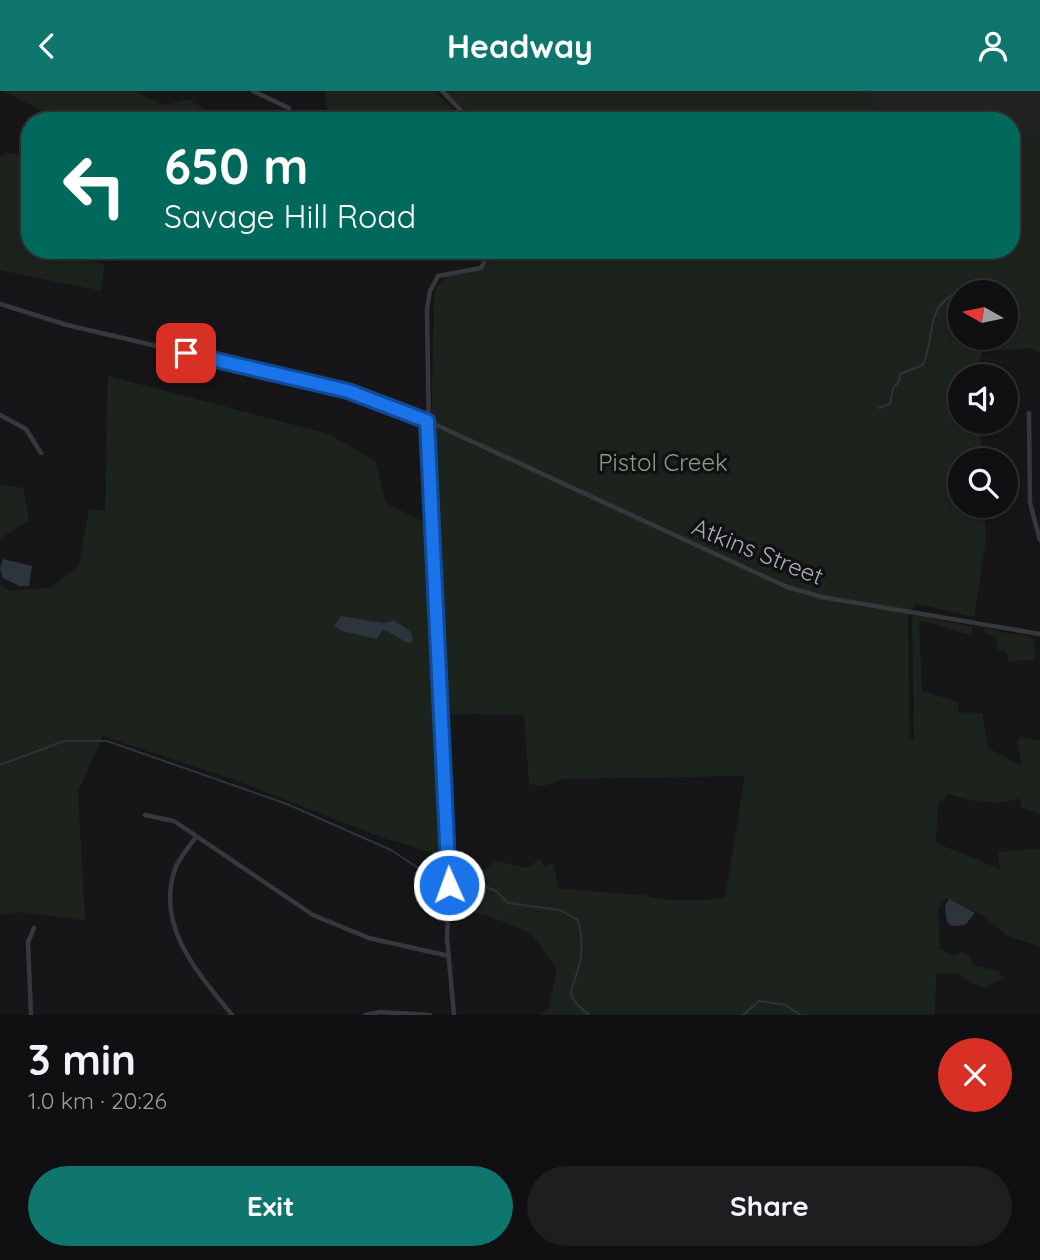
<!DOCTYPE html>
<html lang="en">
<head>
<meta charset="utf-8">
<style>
  :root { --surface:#101012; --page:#1e1e20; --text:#f1f3f6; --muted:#9c9d9f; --line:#303032; --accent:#0f766e }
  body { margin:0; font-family:Quicksand,sans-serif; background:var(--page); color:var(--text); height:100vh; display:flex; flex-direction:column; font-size:26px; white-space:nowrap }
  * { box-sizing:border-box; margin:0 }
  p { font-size:23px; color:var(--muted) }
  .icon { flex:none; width:38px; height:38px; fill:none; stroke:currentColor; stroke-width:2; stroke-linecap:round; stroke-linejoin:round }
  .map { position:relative; height:924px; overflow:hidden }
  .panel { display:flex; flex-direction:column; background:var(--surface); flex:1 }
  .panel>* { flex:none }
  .hud { position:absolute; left:21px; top:21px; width:999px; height:147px; border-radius:28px; box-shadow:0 2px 5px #0004,0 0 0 2px var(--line); background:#00695c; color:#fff; overflow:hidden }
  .needle { width:46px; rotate:279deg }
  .buttons { position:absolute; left:948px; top:189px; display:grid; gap:14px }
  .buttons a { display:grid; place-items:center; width:70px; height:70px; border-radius:50%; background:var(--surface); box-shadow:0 2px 5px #0004,0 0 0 2px var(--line); font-size:35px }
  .pin { position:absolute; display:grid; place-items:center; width:60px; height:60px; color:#fff; margin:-30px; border-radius:14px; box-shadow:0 4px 10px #0006 }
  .me { position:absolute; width:77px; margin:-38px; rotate:358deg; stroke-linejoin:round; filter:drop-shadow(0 0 5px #0008) }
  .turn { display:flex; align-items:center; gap:24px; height:147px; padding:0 28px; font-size:32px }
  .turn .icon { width:91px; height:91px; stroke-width:2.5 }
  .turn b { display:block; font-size:49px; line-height:60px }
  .round { display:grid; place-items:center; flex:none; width:74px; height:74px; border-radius:37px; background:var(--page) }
  .overview { display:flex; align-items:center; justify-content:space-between; height:119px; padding:0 28px }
  h1 { font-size:42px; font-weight:800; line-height:52px }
  .cta { display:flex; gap:14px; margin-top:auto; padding:14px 28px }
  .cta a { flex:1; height:80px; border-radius:42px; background:var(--accent); color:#fff; font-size:28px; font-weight:800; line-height:80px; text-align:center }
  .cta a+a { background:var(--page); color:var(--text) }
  header { display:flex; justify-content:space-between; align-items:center; height:91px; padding:0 28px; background:var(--accent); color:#fff; font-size:32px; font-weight:800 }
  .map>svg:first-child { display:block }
  .built { fill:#222225 }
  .green { fill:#1c231d; fill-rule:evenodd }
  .water { fill:#2c353c }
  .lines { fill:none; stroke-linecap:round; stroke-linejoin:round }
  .stream { stroke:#2c353c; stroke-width:2 }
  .street { stroke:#37383d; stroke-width:4.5 }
  .route-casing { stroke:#114b97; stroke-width:18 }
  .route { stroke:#1a73e8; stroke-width:12 }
  .labels { text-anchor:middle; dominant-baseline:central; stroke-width:7; stroke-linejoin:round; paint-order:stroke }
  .park-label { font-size:24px; fill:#7fa381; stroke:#111113 }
  .street-label { font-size:24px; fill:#a8adb8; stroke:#111113 }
</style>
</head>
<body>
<header><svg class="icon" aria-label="back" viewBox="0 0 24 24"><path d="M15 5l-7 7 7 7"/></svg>Headway<svg class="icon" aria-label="person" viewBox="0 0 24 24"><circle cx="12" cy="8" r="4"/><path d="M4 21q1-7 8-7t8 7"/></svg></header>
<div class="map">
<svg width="1040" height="924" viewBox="0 0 1040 924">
  <rect width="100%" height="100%" fill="#161618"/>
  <!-- built -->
  <path class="built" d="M854,0H1040V43L1018,40L1012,51V30H872L880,15L869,3Z"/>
  <!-- green -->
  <path class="green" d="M3,0H135L163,14L188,8L225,30H90L80,21L77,30H62Z
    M325,0H434L466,30H328Z
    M440,0H854L869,3L880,15L872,30H481Z
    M1018,40L1040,43V262L1031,257L983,260L978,273L980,285H961V331H980L982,369H961V415H984L986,449L974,526L916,512L908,525L909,648H914L912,523L972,536V542L966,543L919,529L922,600L958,611L959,622H982L988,657L1022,675L1017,651L1020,646L1040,650V723L1022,717L1020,707C994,716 974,710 948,703L938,713L936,752L1000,778L998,761L1040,758V855L1009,846L980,823L946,807L938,817L940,858L955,865L961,861L971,866L973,875L997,879L1004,887L985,897L970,892L959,883L936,882L935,924H539L549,917L557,878C549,868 540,852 530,843C520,835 468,818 453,815L454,776L483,779L496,770L526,777L541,768L544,776L553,772L559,798L643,804C664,811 703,811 725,806L745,685L565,688L543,695L529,693L524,624L451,623L444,630L438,528L429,527L440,764L378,745L240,691L103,645L78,700L85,829L16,821L0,824V493L10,500L50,497L79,474L89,418L105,420L108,285L329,343L375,370L386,412L434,436L431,346L434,206C442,169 474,197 493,164L510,163L498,159H1012V51ZM961,201H1006V247H961Z
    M30,58V159H85V168L105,173L101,200L0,179V66L6,62L27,63Z
    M0,393L23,397L29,429L0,448Z
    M989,537C1004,544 1019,541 1034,548L1035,569L1009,570L1006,560L998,559L997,547L984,541L983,538Z"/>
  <!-- water -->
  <path class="water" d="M3,468L32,475L29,495H20L3,487L0,478Z
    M341,525L384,532L394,529L411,541L413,550L408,552L383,538L377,548L342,540L334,535Z
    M949,808L975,822L965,834L952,835L947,831L945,815Z"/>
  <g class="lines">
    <!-- stream -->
    <path class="stream" d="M879,317L890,313L893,297L899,291L900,283L923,274C938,236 922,213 968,197
      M0,674L64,650H107L287,713L391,759L430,785L445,787
      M456,787L476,801L486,796L496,800L508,812L560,819L578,829C582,844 583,860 579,875C572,902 562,902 589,924
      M743,924L759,910L786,914L800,924"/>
    <!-- street -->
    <path class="street" d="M253,0L289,17
      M442,0L471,30
      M0,213L67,234L348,300L417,325L787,496L822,506L1040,543
      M1029,322L1030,412L1040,449
      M0,324L26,338L41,362
      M145,724L174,730L313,824L369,847L449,865
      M196,746C189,756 179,767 175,778C155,836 199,883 232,924
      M31,924L28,851L34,837
      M366,924L380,921L430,924
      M454,924L447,847L450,780L430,412L427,218L430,200L438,185L481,177L491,159"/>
  </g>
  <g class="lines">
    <!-- route casing -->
    <g class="route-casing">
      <path id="route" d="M186,262L348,300L427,330L449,794"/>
    </g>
    <!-- route -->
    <use href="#route" class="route"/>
  </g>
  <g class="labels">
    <!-- park labels -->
    <g class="park-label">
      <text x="663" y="371">Pistol Creek</text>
    </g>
    <!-- street labels -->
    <g class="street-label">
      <text transform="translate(758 460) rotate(22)">Atkins Street</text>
    </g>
  </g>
</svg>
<div class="buttons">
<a><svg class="needle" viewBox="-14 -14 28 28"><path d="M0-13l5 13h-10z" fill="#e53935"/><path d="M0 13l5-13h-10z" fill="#9c9d9f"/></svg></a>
<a><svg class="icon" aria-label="sound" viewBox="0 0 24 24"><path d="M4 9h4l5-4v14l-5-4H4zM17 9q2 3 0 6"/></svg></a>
<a><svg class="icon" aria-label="search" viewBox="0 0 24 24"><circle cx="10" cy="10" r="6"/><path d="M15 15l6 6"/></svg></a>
</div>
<div class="pin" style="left:186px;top:262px;background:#d93025"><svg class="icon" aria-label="arrive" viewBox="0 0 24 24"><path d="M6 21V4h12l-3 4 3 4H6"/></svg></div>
<svg class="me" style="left:449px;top:794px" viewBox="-20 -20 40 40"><circle r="17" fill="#1a73e8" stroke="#fff" stroke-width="3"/><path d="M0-11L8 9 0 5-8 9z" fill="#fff"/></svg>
<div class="hud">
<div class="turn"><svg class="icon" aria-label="left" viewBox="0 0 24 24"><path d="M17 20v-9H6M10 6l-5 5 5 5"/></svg><div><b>650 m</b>Savage Hill Road</div></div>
</div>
</div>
<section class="panel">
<div class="overview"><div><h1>3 min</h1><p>1.0 km · 20:26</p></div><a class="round" style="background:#d93025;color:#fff"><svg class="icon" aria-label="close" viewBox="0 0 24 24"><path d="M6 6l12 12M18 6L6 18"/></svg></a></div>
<div class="cta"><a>Exit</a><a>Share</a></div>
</section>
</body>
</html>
